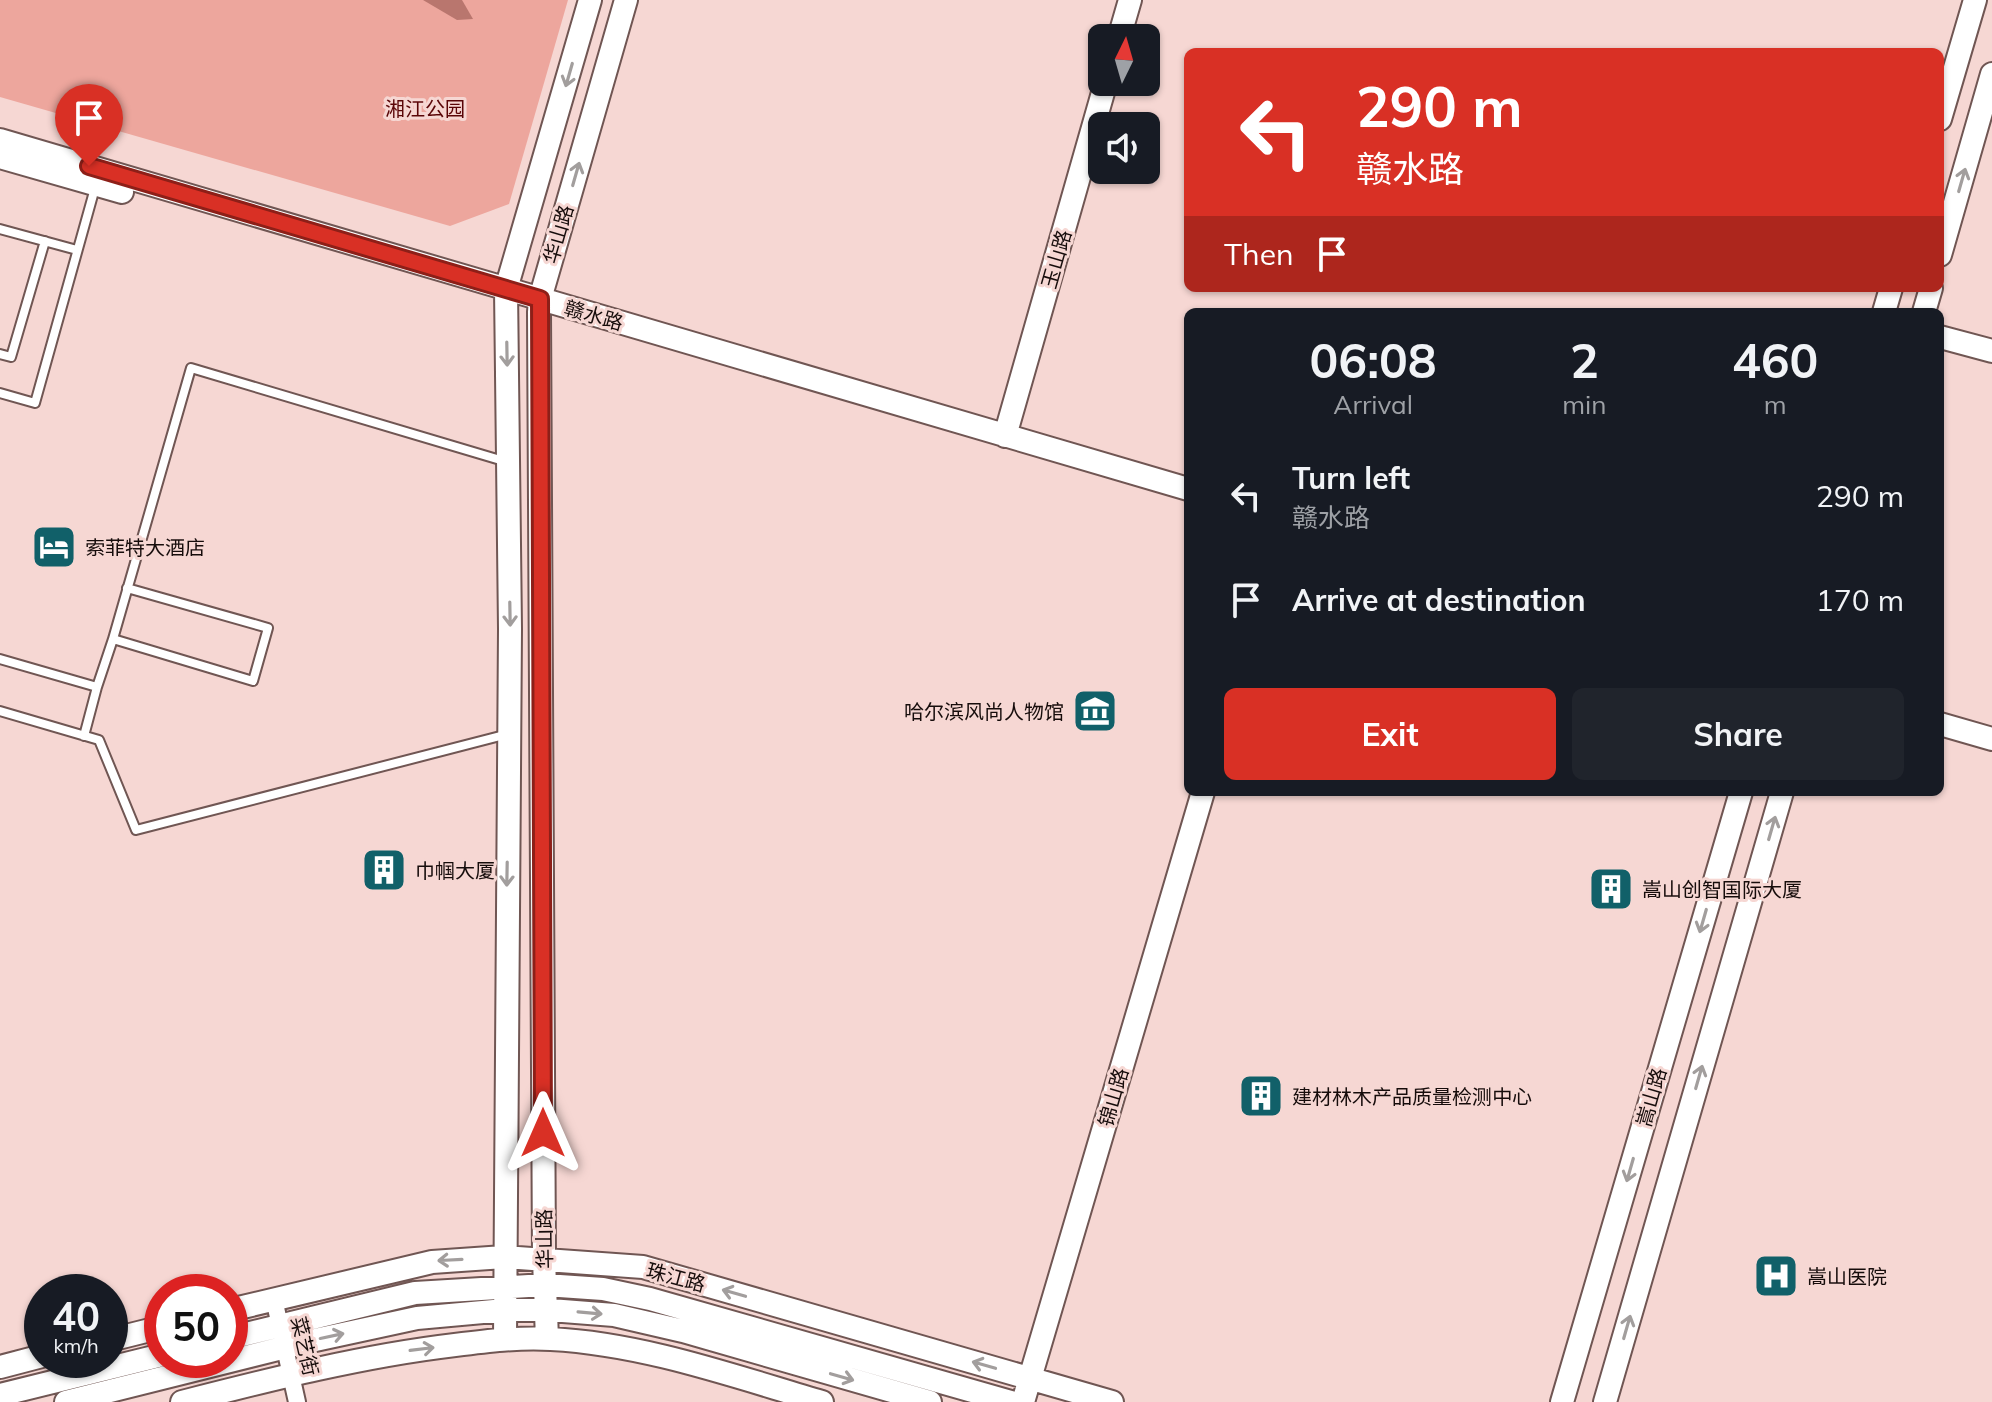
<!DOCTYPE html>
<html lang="en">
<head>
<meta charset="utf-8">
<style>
  :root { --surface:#171b24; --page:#20242c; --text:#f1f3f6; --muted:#9ea1a6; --accent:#d93025 }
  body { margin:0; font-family:Mulish,"Noto Sans SC",sans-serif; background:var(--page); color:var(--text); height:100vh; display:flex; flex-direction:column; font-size:30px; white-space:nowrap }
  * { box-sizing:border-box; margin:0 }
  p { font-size:26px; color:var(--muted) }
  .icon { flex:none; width:44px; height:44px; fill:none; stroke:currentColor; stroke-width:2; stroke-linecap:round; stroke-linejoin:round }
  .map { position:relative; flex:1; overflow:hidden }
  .side { position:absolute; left:1184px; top:308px; width:760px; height:488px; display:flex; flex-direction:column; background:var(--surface); border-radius:12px; box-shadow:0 2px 6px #0004 }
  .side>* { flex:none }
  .top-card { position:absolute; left:1184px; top:48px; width:760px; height:244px; border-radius:12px; box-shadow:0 2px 6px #0004; background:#d93025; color:#fff; overflow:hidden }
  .needle { width:52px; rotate:5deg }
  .controls { position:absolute; left:1088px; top:24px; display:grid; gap:16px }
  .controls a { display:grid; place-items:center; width:72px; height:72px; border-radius:12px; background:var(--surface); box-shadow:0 2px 6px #0004; font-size:40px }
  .speed { position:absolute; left:24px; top:1274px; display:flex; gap:16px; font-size:40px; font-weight:700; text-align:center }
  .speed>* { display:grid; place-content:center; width:104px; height:104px; border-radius:50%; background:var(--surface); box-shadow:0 2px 6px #0004; line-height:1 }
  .speed small { font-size:20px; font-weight:400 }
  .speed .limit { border:12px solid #d22; background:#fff; color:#111 }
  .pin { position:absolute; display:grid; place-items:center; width:68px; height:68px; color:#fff; margin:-82px -34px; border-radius:50% 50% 50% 0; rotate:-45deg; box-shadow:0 0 8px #0007 }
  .pin .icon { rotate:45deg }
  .me { position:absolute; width:88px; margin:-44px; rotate:0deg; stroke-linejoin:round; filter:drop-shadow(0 0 6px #0008) }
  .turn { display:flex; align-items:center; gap:28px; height:168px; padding:0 40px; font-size:36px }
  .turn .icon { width:104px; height:104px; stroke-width:2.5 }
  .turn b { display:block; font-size:56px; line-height:68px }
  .then { display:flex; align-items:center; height:76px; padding:0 40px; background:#0003; gap:16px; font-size:30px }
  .eta { display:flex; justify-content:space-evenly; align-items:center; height:136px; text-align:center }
  .eta b { font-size:48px; font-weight:700; line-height:56px }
  .cta { display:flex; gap:16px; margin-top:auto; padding:16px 40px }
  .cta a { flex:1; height:92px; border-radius:12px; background:var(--accent); color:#fff; font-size:32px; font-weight:700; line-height:92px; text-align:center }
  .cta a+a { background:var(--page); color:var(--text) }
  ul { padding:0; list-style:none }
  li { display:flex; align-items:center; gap:24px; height:104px; padding:0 40px }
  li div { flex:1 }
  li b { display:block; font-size:30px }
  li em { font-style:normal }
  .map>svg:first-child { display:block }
  .green { fill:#eda69d }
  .water { fill:#b9766e }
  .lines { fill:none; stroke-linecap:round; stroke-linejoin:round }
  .lane-casing { stroke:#705653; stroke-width:12 }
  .street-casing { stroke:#705653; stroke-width:20 }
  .secondary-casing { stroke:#705653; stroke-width:26 }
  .lane { stroke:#fff; stroke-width:8 }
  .street { stroke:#fff; stroke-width:16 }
  .secondary { stroke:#fff; stroke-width:22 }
  .oneway { stroke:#a29e9d }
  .route-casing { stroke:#8d1f18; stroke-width:20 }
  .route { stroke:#d93025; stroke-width:14 }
  .labels { text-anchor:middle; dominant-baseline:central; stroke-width:6; stroke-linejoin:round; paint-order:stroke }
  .park-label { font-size:20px; fill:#5a0507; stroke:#f6d7d3 }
  .street-label { font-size:20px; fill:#160c0b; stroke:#f6d7d3 }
  .poi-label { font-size:20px; fill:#160c0b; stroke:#f6d7d3; text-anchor:start }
</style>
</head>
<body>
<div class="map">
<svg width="1992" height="1402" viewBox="0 0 1992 1402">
  <rect width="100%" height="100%" fill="#f6d7d3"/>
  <!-- green -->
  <path class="green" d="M0,0H568L509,204L450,226L0,97Z"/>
  <!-- water -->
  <path class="water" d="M423,0H462L473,19L457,20Z"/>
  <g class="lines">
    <!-- lane casing -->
    <g class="lane-casing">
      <path id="lane" d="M0,229L77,250
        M0,354L11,357L45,241
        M0,393L35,403L95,188
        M127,588L268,628L253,681L113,639L191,368L507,462
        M0,659L97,687L113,639
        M0,711L99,740L136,830L508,734
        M84,736L97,687"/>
    </g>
    <!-- street casing -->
    <g class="street-casing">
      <path id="street" d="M274,1299L297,1402"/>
    </g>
    <!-- secondary casing -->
    <g class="secondary-casing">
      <path id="secondary" d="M1119,38L1130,0
        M1940,119L1975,0
        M0,140L1188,489
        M0,157L122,192
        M1940,255L1992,74
        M1884,312L1891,288
        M1924,312L1931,288
        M1940,337L1992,351
        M1005,436L1106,82
        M1940,724L1992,739
        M230,1310L432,1262L504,1257L643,1267L1112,1402
        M230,1338L415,1293L545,1285L603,1289L650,1299L1011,1402
        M505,1339L510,629L506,289L590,0
        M547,1339L544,1259L539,312L540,299L626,0
        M110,1340L162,1327
        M0,1367L42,1356
        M0,1395L162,1355
        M66,1402L306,1342L417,1318L505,1310H550L614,1315L683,1331L930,1402
        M182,1402C272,1379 362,1356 455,1345C487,1341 519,1337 551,1339C644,1344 733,1376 822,1402
        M1023,1402L1203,792
        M1562,1402L1741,792
        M1605,1402L1782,792"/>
    </g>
    <!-- lane -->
    <use href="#lane" class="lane"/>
    <!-- street -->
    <use href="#street" class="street"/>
    <!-- secondary -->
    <use href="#secondary" class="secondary"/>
  </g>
  <!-- one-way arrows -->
  <defs><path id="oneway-shaft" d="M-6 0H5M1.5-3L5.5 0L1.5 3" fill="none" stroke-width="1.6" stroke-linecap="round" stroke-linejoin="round" transform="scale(2)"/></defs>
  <g class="oneway">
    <use href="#oneway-shaft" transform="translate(569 75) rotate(106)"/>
    <use href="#oneway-shaft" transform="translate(576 174) rotate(-74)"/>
    <use href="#oneway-shaft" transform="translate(1962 180) rotate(-74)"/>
    <use href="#oneway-shaft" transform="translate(507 354) rotate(89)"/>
    <use href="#oneway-shaft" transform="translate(510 614) rotate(89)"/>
    <use href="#oneway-shaft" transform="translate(1772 828) rotate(-74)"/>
    <use href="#oneway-shaft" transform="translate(507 874) rotate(91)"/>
    <use href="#oneway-shaft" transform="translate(1703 921) rotate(106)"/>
    <use href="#oneway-shaft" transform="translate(1699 1077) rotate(-74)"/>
    <use href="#oneway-shaft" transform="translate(1630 1170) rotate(106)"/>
    <use href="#oneway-shaft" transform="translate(450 1260) rotate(177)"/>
    <use href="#oneway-shaft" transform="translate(734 1293) rotate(-164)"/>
    <use href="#oneway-shaft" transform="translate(590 1313) rotate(5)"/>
    <use href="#oneway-shaft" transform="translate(1627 1327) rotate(-74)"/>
    <use href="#oneway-shaft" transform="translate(332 1336) rotate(-12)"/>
    <use href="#oneway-shaft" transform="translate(422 1349) rotate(-7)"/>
    <use href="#oneway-shaft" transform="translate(984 1365) rotate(-164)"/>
    <use href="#oneway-shaft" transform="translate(842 1377) rotate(16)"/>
  </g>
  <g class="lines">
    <!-- route casing -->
    <g class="route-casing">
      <path id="route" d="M89,166L540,299L543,1133"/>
    </g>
    <!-- route -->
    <use href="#route" class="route"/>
  </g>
  <!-- icons -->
  <defs>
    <g id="hotel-square" transform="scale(2.3)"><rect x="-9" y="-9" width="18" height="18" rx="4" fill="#116069" stroke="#f6d7d3"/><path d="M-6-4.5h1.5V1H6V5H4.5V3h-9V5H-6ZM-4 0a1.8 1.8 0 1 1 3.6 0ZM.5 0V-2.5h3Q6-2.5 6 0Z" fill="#fff"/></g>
    <g id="museum-square" transform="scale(2.3)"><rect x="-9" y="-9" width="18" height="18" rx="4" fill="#116069" stroke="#f6d7d3"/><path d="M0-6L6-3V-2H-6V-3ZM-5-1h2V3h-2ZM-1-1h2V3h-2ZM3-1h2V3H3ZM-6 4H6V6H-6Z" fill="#fff"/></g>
    <g id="building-square" transform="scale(2.3)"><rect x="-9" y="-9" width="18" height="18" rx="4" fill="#116069" stroke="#f6d7d3"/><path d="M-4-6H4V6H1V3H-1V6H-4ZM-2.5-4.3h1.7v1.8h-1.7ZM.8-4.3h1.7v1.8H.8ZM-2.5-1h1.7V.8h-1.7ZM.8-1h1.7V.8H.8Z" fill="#fff"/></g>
    <g id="hospital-square" transform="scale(2.3)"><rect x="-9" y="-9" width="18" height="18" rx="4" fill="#116069" stroke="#f6d7d3"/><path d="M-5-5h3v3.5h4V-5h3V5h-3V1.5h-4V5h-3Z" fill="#fff"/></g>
  </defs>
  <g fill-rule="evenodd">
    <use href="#hotel-square" x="54" y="547"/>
    <use href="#museum-square" x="1095" y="711"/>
    <use href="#building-square" x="384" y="870"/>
    <use href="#building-square" x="1611" y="889"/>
    <use href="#building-square" x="1261" y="1096"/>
    <use href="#hospital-square" x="1776" y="1276"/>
  </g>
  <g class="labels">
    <!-- park labels -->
    <g class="park-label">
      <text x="425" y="108">湘江公园</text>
    </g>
    <!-- street labels -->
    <g class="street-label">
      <text transform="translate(558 234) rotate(-74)">华山路</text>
      <text transform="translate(1056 259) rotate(-74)">玉山路</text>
      <text transform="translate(594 315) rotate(16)">赣水路</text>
      <text transform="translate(1113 1097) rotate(-74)">锦山路</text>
      <text transform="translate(1651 1097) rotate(-74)">嵩山路</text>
      <text transform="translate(544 1239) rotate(-91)">华山路</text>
      <text transform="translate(676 1277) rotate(15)">珠江路</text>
      <text transform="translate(305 1346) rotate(77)">菜艺街</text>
    </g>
    <!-- poi labels -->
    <g class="poi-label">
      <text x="85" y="547">索菲特大酒店</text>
      <text x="1064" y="711" text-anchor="end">哈尔滨风尚人物馆</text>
      <text x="415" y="870">巾帼大厦</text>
      <text x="1642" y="889">嵩山创智国际大厦</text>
      <text x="1292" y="1096">建材林木产品质量检测中心</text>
      <text x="1807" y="1276">嵩山医院</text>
    </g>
  </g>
</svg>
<div class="controls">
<a><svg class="needle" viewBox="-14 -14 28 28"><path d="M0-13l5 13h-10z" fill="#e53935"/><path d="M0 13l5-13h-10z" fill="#9ea1a6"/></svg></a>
<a><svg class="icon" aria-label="sound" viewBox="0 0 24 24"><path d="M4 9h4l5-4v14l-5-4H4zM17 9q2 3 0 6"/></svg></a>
</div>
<div class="speed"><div>40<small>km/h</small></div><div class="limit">50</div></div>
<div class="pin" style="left:89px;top:166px;background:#d93025"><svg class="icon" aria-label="arrive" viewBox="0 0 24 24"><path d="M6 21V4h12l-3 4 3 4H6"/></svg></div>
<svg class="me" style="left:543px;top:1133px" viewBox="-20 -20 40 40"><path d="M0-17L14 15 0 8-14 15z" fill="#d93025" stroke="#fff" stroke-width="4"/></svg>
<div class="top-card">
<div class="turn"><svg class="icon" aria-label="left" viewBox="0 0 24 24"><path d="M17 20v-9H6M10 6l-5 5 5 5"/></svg><div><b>290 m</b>赣水路</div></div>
<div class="then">Then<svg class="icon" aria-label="arrive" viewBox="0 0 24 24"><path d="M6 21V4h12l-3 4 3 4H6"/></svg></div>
</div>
<section class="side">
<div class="eta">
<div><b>06:08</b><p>Arrival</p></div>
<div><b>2</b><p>min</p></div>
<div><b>460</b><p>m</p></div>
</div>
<ul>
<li><svg class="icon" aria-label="left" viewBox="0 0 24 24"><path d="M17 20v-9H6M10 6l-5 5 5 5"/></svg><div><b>Turn left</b><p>赣水路</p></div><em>290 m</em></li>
<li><svg class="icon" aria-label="arrive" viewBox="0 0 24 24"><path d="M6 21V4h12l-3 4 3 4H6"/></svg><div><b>Arrive at destination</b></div><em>170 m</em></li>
</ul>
<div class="cta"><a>Exit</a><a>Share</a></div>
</section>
</div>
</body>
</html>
